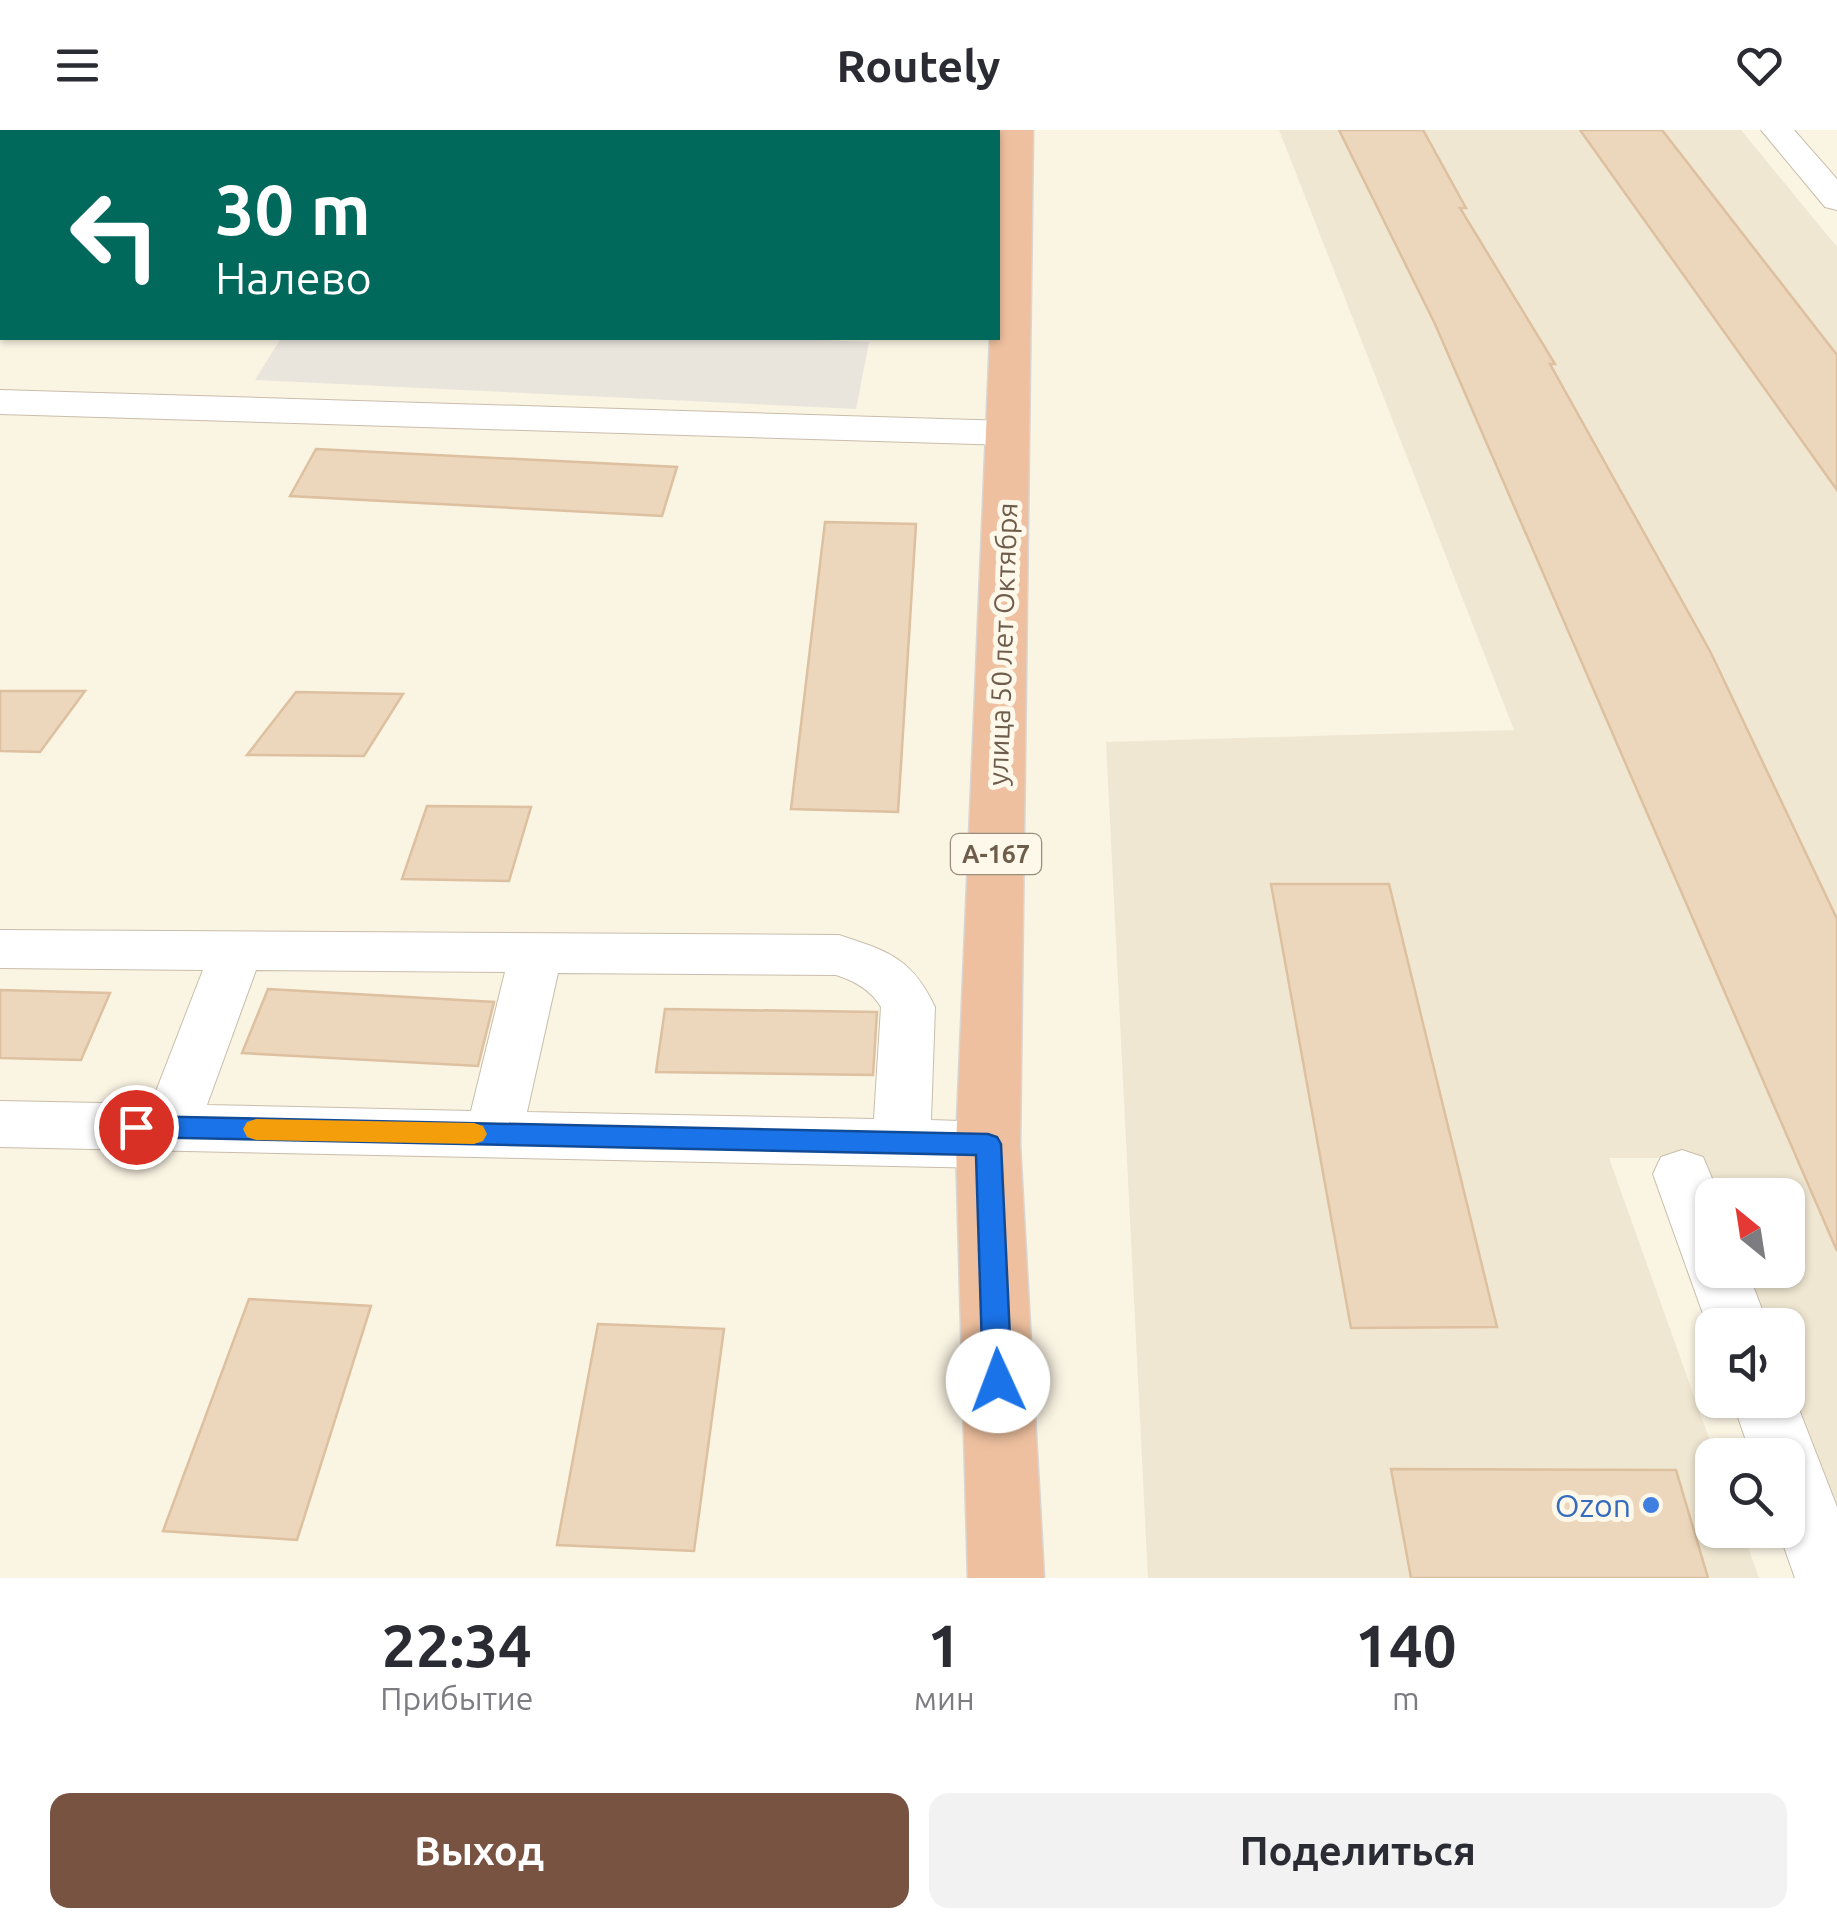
<!DOCTYPE html>
<html lang="ru">
<head>
<meta charset="utf-8">
<style>
  :root { --surface:#fff; --page:#f2f2f3; --text:#2b2b33; --muted:#7c7c81; --accent:#795341 }
  body { margin:0; font-family:Ubuntu,sans-serif; background:var(--page); color:var(--text); height:100vh; display:flex; flex-direction:column; font-size:38px; white-space:nowrap }
  * { box-sizing:border-box; margin:0 }
  p { font-size:32px; color:var(--muted) }
  .icon { flex:none; width:55px; height:55px; fill:none; stroke:currentColor; stroke-width:2; stroke-linecap:round; stroke-linejoin:round }
  .map { position:relative; height:1448px; overflow:hidden }
  .drawer { display:flex; flex-direction:column; background:var(--surface); flex:1 }
  .drawer>* { flex:none }
  .hud { position:absolute; left:0px; top:0px; width:1000px; height:210px; box-shadow:0 2px 8px #0004; background:#00695c; color:#fff; overflow:hidden }
  .needle { width:65px; rotate:330deg }
  .controls { position:absolute; left:1695px; top:1048px; display:grid; gap:20px }
  .controls a { display:grid; place-items:center; width:110px; height:110px; border-radius:20px; background:var(--surface); box-shadow:0 2px 8px #0004; font-size:50px }
  .pin { position:absolute; display:grid; place-items:center; width:85px; height:85px; color:#fff; margin:-42px; border:5px solid #fff; border-radius:50%; box-shadow:0 2px 10px #0007 }
  .me { position:absolute; width:110px; margin:-55px; rotate:358deg; stroke-linejoin:round; filter:drop-shadow(0 0 8px #0008) }
  .turn { display:flex; align-items:center; gap:35px; height:210px; padding:0 50px; font-size:45px }
  .turn .icon { width:130px; height:130px; stroke-width:2.5 }
  .turn b { display:block; font-size:70px; line-height:85px }
  .eta { display:flex; justify-content:space-evenly; align-items:center; height:170px; text-align:center }
  .eta b { font-size:60px; font-weight:600; line-height:70px }
  .cta { display:flex; gap:20px; margin-top:auto; padding:20px 50px }
  .cta a { flex:1; height:115px; border-radius:20px; background:var(--accent); color:#fff; font-size:40px; font-weight:600; line-height:115px; text-align:center }
  .cta a+a { background:var(--page); color:var(--text) }
  header { display:flex; justify-content:space-between; align-items:center; height:130px; padding:0 50px; background:var(--surface); font-size:45px; font-weight:600 }
  .map>svg:first-child { display:block }
  .residential { fill:#f0e7d2 }
  .industrial { fill:#e9e5dd }
  .building { fill:#ecd7bd; stroke:#ddc09f; stroke-width:2.5 }
  .lines { fill:none; stroke-linecap:round; stroke-linejoin:round }
  .minor-casing { stroke:#c9bdab; stroke-width:2 }
  .highway-casing { stroke:#dad5d0; stroke-width:3 }
  .minor { fill:#fff; fill-rule:evenodd }
  .highway { fill:#eec09f; fill-rule:evenodd }
  .route { fill:#1a73e8; stroke:#114b97; stroke-width:2.5 }
  .slow { fill:#f59e0b }
  .shop-dot { fill:#3f7fe0; stroke:#fdf8e9; stroke-width:4 }
  .labels { text-anchor:middle; dominant-baseline:central; stroke-width:10; stroke-linejoin:round; paint-order:stroke }
  .shield { fill:#fdf8e9; stroke:#9a8c7b; stroke-width:2.5 }
  .shield-label { font-size:25px; font-weight:bold; fill:#6f5d4c }
  .street-label { font-size:28px; fill:#6f5d4c; stroke:#fdf8e9 }
  .near-shop-label { font-size:32px; fill:#366cbe; stroke:#fdf8e9; text-anchor:end }
</style>
</head>
<body>
<header><svg class="icon" aria-label="menu" viewBox="0 0 24 24"><path d="M4 6h16M4 12h16M4 18h16"/></svg>Routely<svg class="icon" aria-label="heart" viewBox="0 0 24 24"><path d="M12 20l-8-8c-3-5 5-10 8-4 3-6 11-1 8 4z"/></svg></header>
<div class="map">
<svg width="1837" height="1448" viewBox="0 0 1837 1448">
  <rect width="100%" height="100%" fill="#faf4e3"/>
  <!-- residential -->
  <path class="residential" d="M1279,0H1741L1837,117V1391L1788,1269V1195H1757L1735,1140H1788V1065H1712V1085L1689,1028H1609L1715,1325L1712,1400H1742L1759,1448H1148L1106,612L1514,600Z"/>
  <!-- industrial -->
  <path class="industrial" d="M281,208H765L869,212L856,279L255,250Z"/>
  <!-- building -->
  <path class="building" d="M1339,0H1423L1466,78H1460L1555,234H1550L1711,523L1837,789V1121L1435,194Z
    M1580,0H1662L1837,225V360Z
    M316,319L677,337L662,386L290,366Z
    M825,392L916,394L898,682L791,679Z
    M0,561H85L40,622L0,621Z
    M296,562L403,564L364,626L247,625Z
    M427,676L531,677L509,751L402,749Z
    M1271,754H1389L1497,1197L1351,1198Z
    M268,859L494,872L478,936L242,923Z
    M0,860L110,863L81,930L0,928Z
    M665,879L877,882L873,945L656,942Z
    M249,1169L371,1176L297,1410L163,1401Z
    M598,1194L724,1199L694,1421L557,1415Z
    M1391,1339L1676,1340L1708,1448H1411Z"/>
  <g class="lines">
    <!-- minor casing -->
    <g class="minor-casing">
      <path id="minor" d="M1761,0H1794L1837,49V80L1825,77Z
        M0,260L1008,291L1022,295L1028,303L1022,311L1008,315L0,284Z
        M0,800L839,805C888,821 912,828 935,877L931,990L988,992L1008,998L1017,1015L1008,1032L988,1038L0,1017V971L151,974L203,840L0,838ZM256,840L505,842L471,981L207,975ZM558,843L836,845C855,851 871,860 881,877L874,989L527,982Z
        M1682,1020L1703,1027L1719,1065H1712V1140H1747L1768,1195H1712V1209L1653,1044L1661,1027Z
        M1788,1251L1837,1377V1448H1795L1778,1400H1788V1325H1751L1732,1270H1788Z"/>
    </g>
    <!-- highway casing -->
    <g class="highway-casing">
      <path id="highway" d="M999,0H1033L1020,1015L1044,1448H968L956,1015L990,208H998Z"/>
    </g>
    <!-- minor -->
    <use href="#minor" class="minor"/>
    <!-- highway -->
    <use href="#highway" class="highway"/>
  </g>
  <!-- route -->
  <path class="route" d="M136,986L988,1004L997,1007L1001,1014L1012,1251L1008,1260L998,1264L988,1260L983,1251L976,1025L136,1007L127,1004L124,997L127,989Z"/>
  <!-- slow -->
  <path class="slow" d="M256,989L474,993L483,996L487,1004L483,1011L474,1014L256,1010L247,1007L243,999L247,992Z"/>
  <!-- markers -->
  <circle class="shop-dot" cx="1651" cy="1375" r="10"/>
  <g class="labels">
    <!-- shield labels -->
    <rect class="shield" x="951" y="704" width="90" height="40" rx="8"/>
    <g class="shield-label">
      <text x="996" y="724">А-167</text>
    </g>
    <!-- street labels -->
    <g class="street-label">
      <text transform="translate(1002 514) rotate(-88)">улица 50 лет Октября</text>
    </g>
    <!-- near-shop labels -->
    <g class="near-shop-label">
      <text x="1631" y="1375">Ozon</text>
    </g>
  </g>
</svg>
<div class="controls">
<a><svg class="needle" viewBox="-14 -14 28 28"><path d="M0-13l5 13h-10z" fill="#e53935"/><path d="M0 13l5-13h-10z" fill="#7c7c81"/></svg></a>
<a><svg class="icon" aria-label="sound" viewBox="0 0 24 24"><path d="M4 9h4l5-4v14l-5-4H4zM17 9q2 3 0 6"/></svg></a>
<a><svg class="icon" aria-label="search" viewBox="0 0 24 24"><circle cx="10" cy="10" r="6"/><path d="M15 15l6 6"/></svg></a>
</div>
<div class="pin" style="left:136px;top:997px;background:#d93025"><svg class="icon" aria-label="arrive" viewBox="0 0 24 24"><path d="M6 21V4h12l-3 4 3 4H6"/></svg></div>
<svg class="me" style="left:998px;top:1251px" viewBox="-20 -20 40 40"><circle r="19" fill="#fff"/><path d="M0-13L10 11 0 6-10 11z" fill="#1a73e8"/></svg>
<div class="hud">
<div class="turn"><svg class="icon" aria-label="left" viewBox="0 0 24 24"><path d="M17 20v-9H6M10 6l-5 5 5 5"/></svg><div><b>30 m</b>Налево</div></div>
</div>
</div>
<section class="drawer">
<div class="eta">
<div><b>22:34</b><p>Прибытие</p></div>
<div><b>1</b><p>мин</p></div>
<div><b>140</b><p>m</p></div>
</div>
<div class="cta"><a>Выход</a><a>Поделиться</a></div>
</section>
</body>
</html>
